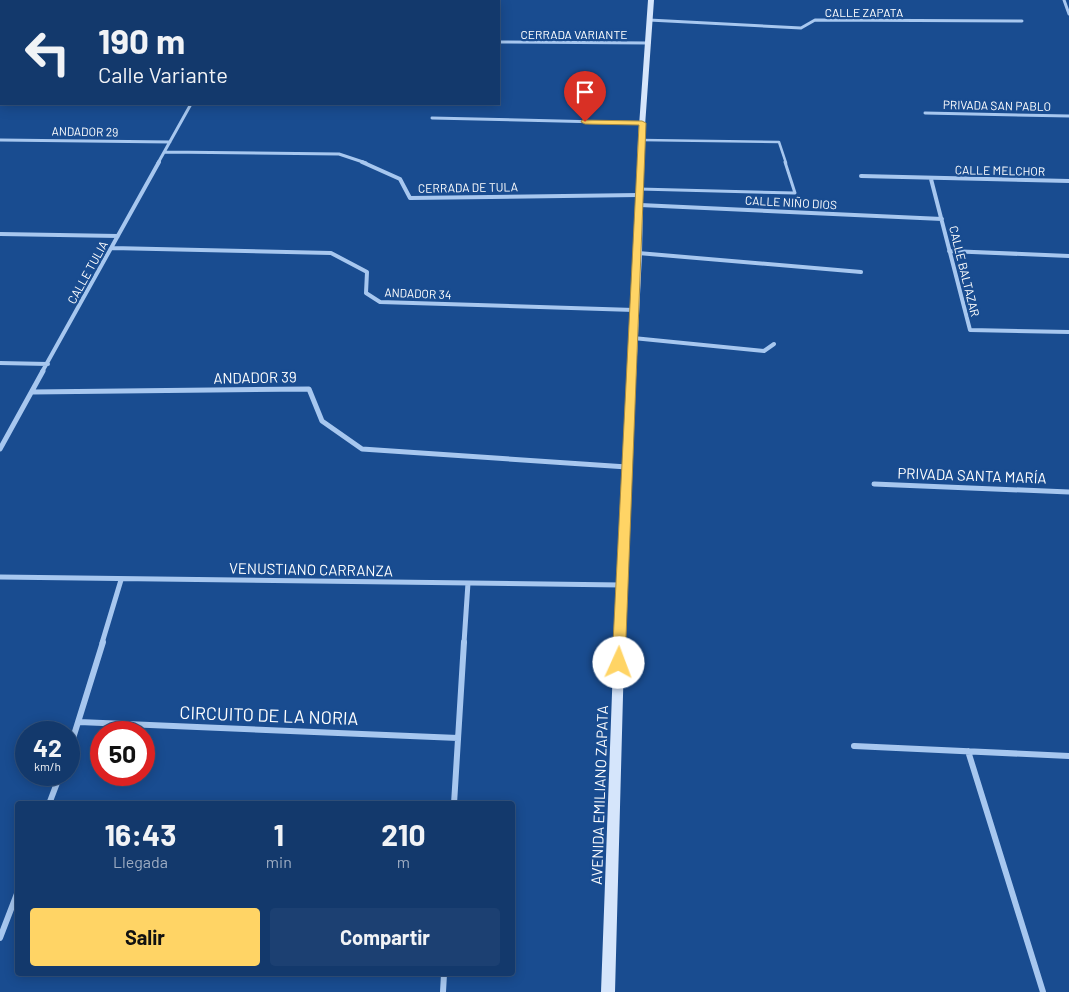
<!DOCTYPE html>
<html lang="es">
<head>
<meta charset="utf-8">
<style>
  :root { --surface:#13396c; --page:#1c4072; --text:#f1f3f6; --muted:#9dacc2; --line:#32537f; --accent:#ffd465 }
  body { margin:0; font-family:Barlow,sans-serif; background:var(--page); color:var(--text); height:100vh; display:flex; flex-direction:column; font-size:19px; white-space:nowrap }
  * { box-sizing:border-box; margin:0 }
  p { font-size:16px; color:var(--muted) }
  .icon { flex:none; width:28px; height:28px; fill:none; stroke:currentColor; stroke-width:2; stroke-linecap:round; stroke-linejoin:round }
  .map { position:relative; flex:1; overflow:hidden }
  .sheet { position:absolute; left:15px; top:801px; width:500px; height:175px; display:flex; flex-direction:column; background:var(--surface); border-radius:5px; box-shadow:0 2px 12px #0003,0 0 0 1px var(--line) }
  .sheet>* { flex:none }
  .top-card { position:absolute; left:0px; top:0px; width:500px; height:105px; box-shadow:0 2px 12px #0003,0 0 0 1px var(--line); background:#13396c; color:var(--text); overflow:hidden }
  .speed { position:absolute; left:15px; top:721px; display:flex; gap:10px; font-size:25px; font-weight:700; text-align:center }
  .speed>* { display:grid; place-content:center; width:65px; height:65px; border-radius:50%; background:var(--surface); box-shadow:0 2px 12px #0003,0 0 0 1px var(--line); line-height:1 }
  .speed small { font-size:12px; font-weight:400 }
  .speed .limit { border:8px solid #d22; background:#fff; color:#111 }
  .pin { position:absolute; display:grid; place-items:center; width:42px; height:42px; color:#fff; margin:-51px -21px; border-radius:50% 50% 50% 0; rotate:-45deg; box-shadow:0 0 5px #0007 }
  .pin .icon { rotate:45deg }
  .me { position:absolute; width:55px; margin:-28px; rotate:2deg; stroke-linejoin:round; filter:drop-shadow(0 0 4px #0008) }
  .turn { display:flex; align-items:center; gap:18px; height:105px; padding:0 15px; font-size:22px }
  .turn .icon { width:65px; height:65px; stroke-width:2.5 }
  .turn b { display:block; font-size:35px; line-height:42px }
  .eta { display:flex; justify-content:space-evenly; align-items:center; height:85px; text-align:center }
  .eta b { font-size:30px; font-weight:700; line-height:35px }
  .action { display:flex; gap:10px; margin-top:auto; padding:10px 15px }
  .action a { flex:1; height:58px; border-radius:5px; background:var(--accent); color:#111; font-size:20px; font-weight:700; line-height:58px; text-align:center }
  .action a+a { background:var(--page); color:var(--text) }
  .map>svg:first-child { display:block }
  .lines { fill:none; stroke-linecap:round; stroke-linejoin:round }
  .service-far1 { stroke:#a7c7ef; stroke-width:2.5 }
  .service { stroke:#a7c7ef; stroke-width:3 }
  .minor-far3 { stroke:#a7c7ef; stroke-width:3 }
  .minor-far2 { stroke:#a7c7ef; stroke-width:4 }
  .minor-far1 { stroke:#a7c7ef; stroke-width:5 }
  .minor { stroke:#a7c7ef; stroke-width:6 }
  .secondary { fill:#d5e5fb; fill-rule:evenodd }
  .route { fill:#ffd465; stroke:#a68a42 }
  .labels { text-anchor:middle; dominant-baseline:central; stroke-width:4.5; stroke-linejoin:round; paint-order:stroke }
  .far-street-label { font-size:12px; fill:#fff; stroke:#194c90 }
  .street-label { font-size:15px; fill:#fff; stroke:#194c90 }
  .near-street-label { font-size:18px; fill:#fff; stroke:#194c90 }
</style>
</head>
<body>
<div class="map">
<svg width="1069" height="992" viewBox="0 0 1069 992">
  <rect width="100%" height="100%" fill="#194c90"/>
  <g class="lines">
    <!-- service-far1 -->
    <path class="service-far1" d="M641,140L779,142L786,163"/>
    <!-- service -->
    <path class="service" d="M639,189L795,193L785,162"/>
    <!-- minor-far3 -->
    <path class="minor-far3" d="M1064,0L1069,14
      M649,20L801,28L815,20L1022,21
      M499,42L649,43
      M925,113L1069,116
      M432,118L642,123
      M0,140L170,142
      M165,152L339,154L366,163
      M158,163L191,104"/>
    <!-- minor-far2 -->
    <path class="minor-far2" d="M362,162L400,179L410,198L639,195
      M861,176L1069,181
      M931,179L970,330L1069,332
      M640,205L942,219
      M0,234L118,236
      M112,248L331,253L367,272L366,293L380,302L634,310
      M949,251L1069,256
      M638,253L861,272
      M633,338L764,351L774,344
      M0,363L48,364
      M42,372L159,162"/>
    <!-- minor-far1 -->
    <path class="minor-far1" d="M32,392L309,389L322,421L362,449L627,467
      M0,449L43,371
      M874,484L1069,492
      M0,577L621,585
      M102,643L121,580
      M464,643L468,583"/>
    <!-- minor -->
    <path class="minor" d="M79,722L458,738
      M854,746L1069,756
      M69,751L103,642
      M968,751L1043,992
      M49,804L60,775
      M454,804L464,642
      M0,938L18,891
      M443,992L444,974"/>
    <!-- secondary -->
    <path class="secondary" d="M648,0H654L644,140L642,253L626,585L615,992H601L616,585L634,253L638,140Z"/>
  </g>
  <!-- route -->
  <path class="route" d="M582,120L642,121L646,123L625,663L624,667L619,669L614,667L612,663L639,125L585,124L581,122Z"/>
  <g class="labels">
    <!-- far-street labels -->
    <g class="far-street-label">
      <text x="864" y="12">CALLE ZAPATA</text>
      <text x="574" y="34">CERRADA VARIANTE</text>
      <text transform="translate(997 105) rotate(1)">PRIVADA SAN PABLO</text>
      <text transform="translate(85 131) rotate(1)">ANDADOR 29</text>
      <text transform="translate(1000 170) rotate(1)">CALLE MELCHOR</text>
      <text transform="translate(468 187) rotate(-1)">CERRADA DE TULA</text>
      <text transform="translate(791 202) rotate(3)">CALLE NIÑO DIOS</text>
      <text transform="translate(965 271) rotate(76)">CALLE BALTAZAR</text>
      <text transform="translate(87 272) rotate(-61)">CALLE TULIA</text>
      <text transform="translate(418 293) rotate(2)">ANDADOR 34</text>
    </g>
    <!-- street labels -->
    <g class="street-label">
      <text transform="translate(255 377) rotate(-1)">ANDADOR 39</text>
      <text transform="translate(972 475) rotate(2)">PRIVADA SANTA MARÍA</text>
      <text transform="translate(311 569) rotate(1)">VENUSTIANO CARRANZA</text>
      <text transform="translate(599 795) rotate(-88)">AVENIDA EMILIANO ZAPATA</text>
    </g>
    <!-- near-street labels -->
    <g class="near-street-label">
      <text transform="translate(269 715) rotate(2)">CIRCUITO DE LA NORIA</text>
    </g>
  </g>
</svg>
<div class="speed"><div>42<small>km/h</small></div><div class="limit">50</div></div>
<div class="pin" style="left:585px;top:122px;background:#d93025"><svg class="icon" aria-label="arrive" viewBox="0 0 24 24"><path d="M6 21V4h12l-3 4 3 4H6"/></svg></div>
<svg class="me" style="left:619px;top:663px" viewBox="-20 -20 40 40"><circle r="19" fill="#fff"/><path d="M0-13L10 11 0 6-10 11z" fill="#ffd465"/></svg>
<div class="top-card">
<div class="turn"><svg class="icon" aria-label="left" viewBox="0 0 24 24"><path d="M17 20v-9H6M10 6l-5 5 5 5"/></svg><div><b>190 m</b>Calle Variante</div></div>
</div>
<section class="sheet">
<div class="eta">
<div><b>16:43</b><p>Llegada</p></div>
<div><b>1</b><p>min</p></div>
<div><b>210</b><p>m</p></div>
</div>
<div class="action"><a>Salir</a><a>Compartir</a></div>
</section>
</div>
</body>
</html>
